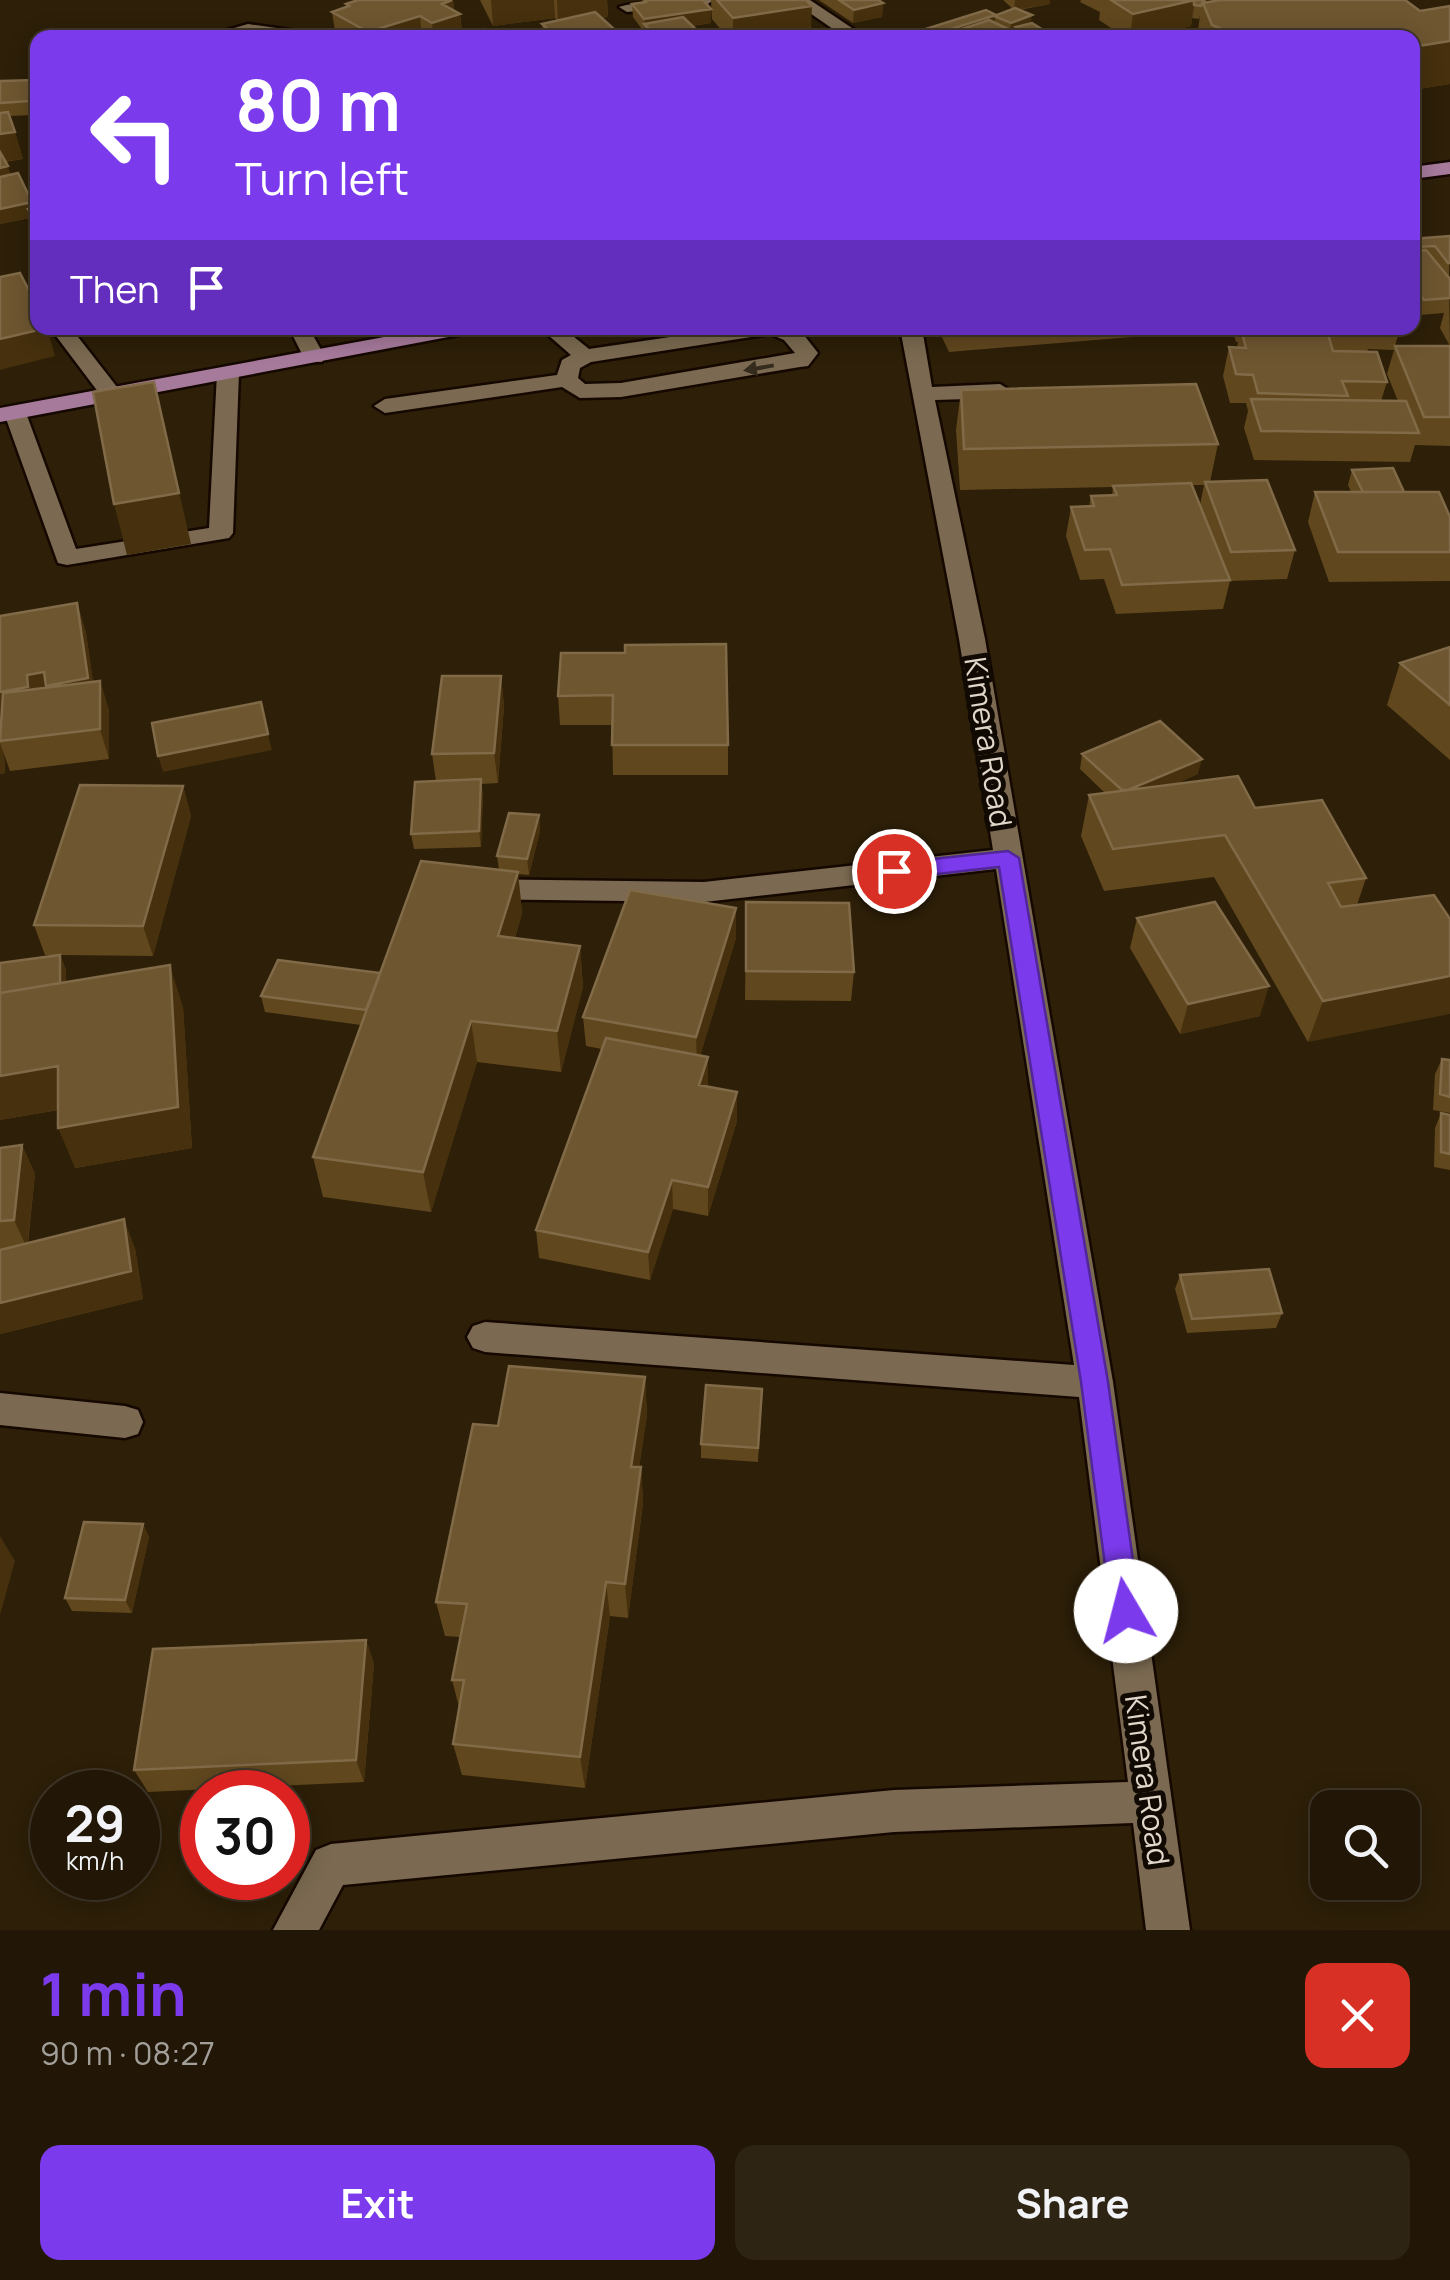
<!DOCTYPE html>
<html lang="en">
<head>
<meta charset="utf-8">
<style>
  :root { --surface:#221706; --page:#2e2414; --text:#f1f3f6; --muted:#a29f9b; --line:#3f3628; --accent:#7c3aed }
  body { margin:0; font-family:Manrope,sans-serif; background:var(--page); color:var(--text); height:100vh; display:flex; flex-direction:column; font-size:38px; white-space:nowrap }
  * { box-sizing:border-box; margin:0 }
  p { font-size:32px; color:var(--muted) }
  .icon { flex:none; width:55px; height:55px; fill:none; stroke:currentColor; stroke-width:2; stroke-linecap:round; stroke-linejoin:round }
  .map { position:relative; height:1930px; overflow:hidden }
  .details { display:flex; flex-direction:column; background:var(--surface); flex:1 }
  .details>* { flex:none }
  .banner { position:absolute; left:30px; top:30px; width:1390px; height:305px; border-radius:20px; box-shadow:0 5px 25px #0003,0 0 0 2px var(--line); background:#7c3aed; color:#fff; overflow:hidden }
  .controls { position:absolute; left:1310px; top:1790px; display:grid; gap:20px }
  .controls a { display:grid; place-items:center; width:110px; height:110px; border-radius:20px; background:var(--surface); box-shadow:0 5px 25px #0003,0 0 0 2px var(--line); font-size:50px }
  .speed { position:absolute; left:30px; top:1770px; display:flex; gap:20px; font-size:50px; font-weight:700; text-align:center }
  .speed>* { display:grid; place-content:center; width:130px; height:130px; border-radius:50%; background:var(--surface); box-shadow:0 5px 25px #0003,0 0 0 2px var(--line); line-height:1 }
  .speed small { font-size:25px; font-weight:400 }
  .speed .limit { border:15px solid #d22; background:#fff; color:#111 }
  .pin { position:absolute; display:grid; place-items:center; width:85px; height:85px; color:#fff; margin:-42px; border:5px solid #fff; border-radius:50%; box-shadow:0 2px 10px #0007 }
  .me { position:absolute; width:110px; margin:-55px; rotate:352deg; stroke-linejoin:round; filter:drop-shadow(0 0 8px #0008) }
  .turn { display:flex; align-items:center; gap:35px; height:210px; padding:0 40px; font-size:45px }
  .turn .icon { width:130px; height:130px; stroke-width:2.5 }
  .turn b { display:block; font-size:70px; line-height:85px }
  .then { display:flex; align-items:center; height:95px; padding:0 40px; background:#0003; gap:20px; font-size:38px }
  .round { display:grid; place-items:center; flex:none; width:105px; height:105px; border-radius:20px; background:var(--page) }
  .head { display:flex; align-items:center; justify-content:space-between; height:170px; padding:0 40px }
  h1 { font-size:60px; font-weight:700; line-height:75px; color:var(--accent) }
  .primary-button { display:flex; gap:20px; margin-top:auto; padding:20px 40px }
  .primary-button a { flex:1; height:115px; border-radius:20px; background:var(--accent); color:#fff; font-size:40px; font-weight:700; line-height:115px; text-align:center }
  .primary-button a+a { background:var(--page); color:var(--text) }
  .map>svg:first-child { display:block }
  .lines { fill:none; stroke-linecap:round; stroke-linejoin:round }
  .minor-casing { stroke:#150800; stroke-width:5 }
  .major-casing { stroke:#150800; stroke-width:5 }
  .minor { fill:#7b6a51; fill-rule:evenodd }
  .major { fill:#a67a9b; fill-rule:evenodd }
  .wall { fill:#60471e; fill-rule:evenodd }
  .shaded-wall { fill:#46300d }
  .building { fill:#6e5630; stroke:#806a48; stroke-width:2.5 }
  .oneway { fill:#352c1e }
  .route { fill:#7c3aed; stroke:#51269a; stroke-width:2.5 }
  .labels { text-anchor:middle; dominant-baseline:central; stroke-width:10; stroke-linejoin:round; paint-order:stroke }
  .street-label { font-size:30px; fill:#e1d7ca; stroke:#100a03 }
</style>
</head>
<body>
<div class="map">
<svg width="1450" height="1930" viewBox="0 0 1450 1930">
  <rect width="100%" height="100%" fill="#2d1f08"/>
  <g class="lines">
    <!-- minor casing -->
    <g class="minor-casing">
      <path id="minor" d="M714,0L706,5L627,12L619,7C640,0 688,0 714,0Z
        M791,0H810L867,38H846Z
        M248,24L311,33L319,38L248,34L200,38Z
        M50,328H71L124,396L121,401H105Z
        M289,328H309L325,357L322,362H306Z
        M540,328H563L589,349L731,328H791L800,330L818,353L808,366L800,367L621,397L580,398L562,387L385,413L374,406L385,399L557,375L562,360L571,355ZM770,334L784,340L795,353L621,383L585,384L578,378L580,368L591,362Z
        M900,328H922L932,387L1000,384L1011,391L1000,398L935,400L985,639L1113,1382L1190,1930H1146L1133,1823L894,1832L343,1885L319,1930H273L316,1850L331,1844L894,1790L1128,1782L1079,1397L485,1352L473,1348L467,1337L473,1326L485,1322L1074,1365L996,869L704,902L478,899L468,896L464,889L468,882L478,879L704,882L993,850L959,639Z
        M228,366L239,373L233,533L229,538L67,565L58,563L4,413L7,408L15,406L26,413L76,549L209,528L217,373Z
        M0,1393L125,1406L138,1410L143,1422L138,1434L125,1438L0,1425Z"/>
    </g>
    <!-- major casing -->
    <g class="major-casing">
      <path id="major" d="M1450,162V174L1412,179V167Z
        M433,328H475L464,334L0,422V408Z"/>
    </g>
    <!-- minor -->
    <use href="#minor" class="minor"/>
    <!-- major -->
    <use href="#major" class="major"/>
  </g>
  <!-- wall -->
  <path class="wall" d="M453,0L454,10L460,14L462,31L506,38H336L332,12L346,7V4Z
    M480,0H607L608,17L601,18L624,38H543L542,24L557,20L555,18L493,26Z
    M641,0H703L711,9V23L692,26L705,38H645L644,32L633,17L632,4L644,2Z
    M711,0H806L811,31L813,35L878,38H728L712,19Z
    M819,0H878L883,3L882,17L853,23Z
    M1003,0H1050V4L1019,10L1031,23L1056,38H1015V34L1009,37L1011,38H915L916,32L996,15L1013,9Z
    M1081,0H1207L1206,2L1420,11L1450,6V84L1412,90V38H1197L1200,15L1199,19L1192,18L1191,26L1140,38H1126L1099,20L1100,12L1080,2Z
    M35,80L38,98L33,115L10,116L23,159L5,162L10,175L34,208L38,207V232L30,218L0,224V81Z
    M1450,236L1449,277L1450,346L1440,328L1444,313L1420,315L1412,306V239Z
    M941,328H1145L1144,336L949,352L940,333Z
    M1232,328H1400L1395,346H1450V446L1415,445L1410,462L1254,460L1244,428L1248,411L1246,403H1230L1223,376L1229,347L1237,348L1238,342H1236ZM1368,349L1394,350L1387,374L1398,401H1381L1387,382L1367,352Z
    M961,390L1218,444L1210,482L1295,550L1287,579L1230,581L1223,609L1116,614L1104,579L1080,580L1066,536L1071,507L1089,506L1091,496L1112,495L1113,487L960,490L956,430ZM1192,485H1204L1200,505Z
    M1352,470L1404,492L1450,517V581L1329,582L1308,522L1315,492H1351L1348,485Z
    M77,603L86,633L93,682L100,681L109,711V759L10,771L4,754L5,773L0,774V616Z
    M1450,648V760L1387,705L1400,663Z
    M561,653L728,745V775H613L612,725H560L558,696Z
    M501,676L504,706L498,783L481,784L483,795L481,847L414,849L411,834L436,781L432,754Z
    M1082,754L1198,774L1175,784L1255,808L1366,878L1357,905L1447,915L1450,913L1308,1042L1214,877L1104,891L1081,836L1089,795L1105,793L1080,769Z
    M183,786L191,816L153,956L60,955L66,970V982L183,1007L192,1148L75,1168L58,1110L0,1120L58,955H45L34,925Z
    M539,815L540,831L529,875L518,874L522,913L515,938L580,946L583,987L561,1072L477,1062L431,1212L323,1197L313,1157L361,1025L265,1012L261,996L380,973L499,870L497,856Z
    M746,902L854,972L851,1001L745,1000Z
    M1137,918L1260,1016L1180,1034L1130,948Z
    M736,938L700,1056L708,1057V1087L737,1121L708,1216L673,1209L650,1280L539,1258L536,1230L602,1049L586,1046L583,1017Z
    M1442,1059L1450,1060V1113L1433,1110L1435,1074Z
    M1441,1113L1450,1115V1170L1434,1167L1435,1128Z
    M22,1145L35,1174L28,1243L135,1248L143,1299L0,1334V1148Z
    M1180,1275L1282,1313L1276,1328L1187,1333L1175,1289Z
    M645,1377L647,1415L639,1467H641L643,1503L628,1618L610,1616L585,1788L462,1775L453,1744L459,1707L452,1680L460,1637L445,1636L436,1602L498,1426Z
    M762,1389L758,1462L701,1458V1444Z
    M143,1524L149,1537L132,1613L72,1611L65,1598Z
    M366,1640L374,1664L364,1782L148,1792L134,1770Z"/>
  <!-- shaded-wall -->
  <path class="shaded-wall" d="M453,0L455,15L460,14L462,38L450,33V38H434L432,23L442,4Z
    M491,0H554L555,18L493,26Z
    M557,0H607L608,17L558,23Z
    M1015,0H1050V4L1014,10Z
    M1195,0L1191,26L1140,38H1130L1133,14Z
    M883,3L882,17L853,23L854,10Z
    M812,6L811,32L768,33V38H733V18Z
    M711,9V23L652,31L645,24L644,19Z
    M996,15L993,29L944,35V38H926Z
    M1032,15L1030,28L1016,27L1015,34L1009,37L1011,23Z
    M420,16L422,38H369L368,32Z
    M1450,41V84L1412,90V47Z
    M35,80L38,98L33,115L29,101Z
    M15,132L23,159L0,162V134Z
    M8,166L12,180L0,183V168Z
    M32,202L36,217L28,209L30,218L0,224V209Z
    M47,328L55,356L0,370V339Z
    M154,382L191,544L127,555L114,504Z
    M77,603L86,633L97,708L0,741V692L27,675Z
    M501,676L504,706L498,783L494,753Z
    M100,681L109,711V759L100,729Z
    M268,734L272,750L163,772L158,756Z
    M0,743L4,754L5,773L0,774Z
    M1202,759L1198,774L1120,807L1124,792Z
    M481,779L483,795L481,847L479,831Z
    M183,786L191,816L153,956L143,926Z
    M539,815L540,831L529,875L527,859Z
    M518,872L522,913L503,978L498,936Z
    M736,908V938L697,1066L696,1037Z
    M580,946L583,987L561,1072L557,1031Z
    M60,955L66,970V1013L0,1023Z
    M170,965L183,1007L192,1148L75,1168L58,1128Z
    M1450,976V1014L1308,1042L1323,1001Z
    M1269,986L1260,1016L1180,1034L1188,1004Z
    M471,1021L477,1062L431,1212L423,1172Z
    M708,1057V1087L699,1085Z
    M58,1066L74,1107L0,1120V1076Z
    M737,1092V1121L708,1216V1187Z
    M22,1145L35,1174L27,1248L14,1220Z
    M672,1180L673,1209L650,1280L648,1252Z
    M124,1219L135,1248L143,1299L0,1334V1303Z
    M645,1377L647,1415L634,1503L631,1467Z
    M641,1467L643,1503L628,1618L625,1584Z
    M143,1524L149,1537L132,1613L125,1600Z
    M0,1536L15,1561L0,1615Z
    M606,1582L610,1616L585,1788L580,1757Z
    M366,1640L374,1664L364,1782L356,1760Z"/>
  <!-- building -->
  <path class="building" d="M358,0H452L442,4L460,14L432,23L420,16L368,32L332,12L349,6L346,4Z
    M645,0H703L711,9L644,19L632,4L646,2Z
    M717,0H806L812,6L733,18Z
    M839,0H878L883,3L854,10Z
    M1111,0H1195L1133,14Z
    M1194,0H1204L1201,6L1194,5Z
    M1220,0H1405L1420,11L1450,6V41L1412,47V38H1243L1212,25L1203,3Z
    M1015,8L1032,15L1011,23L994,16Z
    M986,10L996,15L926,37L916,32Z
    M595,12L624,38H558L542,24Z
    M683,17L705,38H658L644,24Z
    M989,20L1008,29L989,35L974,38H948L944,35Z
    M1032,23L1056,38H1033L1016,27Z
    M483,29L485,35L504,33L506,38H452L450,33Z
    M809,29L813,35L861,30L866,36L852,38H771L768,33Z
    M308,31L314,38L284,37Z
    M281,33L282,38H245Z
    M761,33L764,38H729Z
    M1000,34L1011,38H974Z
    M876,35L878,38H852Z
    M35,80L29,101L0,103V81Z
    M8,112L15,132L0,134V113Z
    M0,152L8,166L0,168Z
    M18,173L32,202L0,209V177Z
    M38,177V193L30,179Z
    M38,207V224L28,209Z
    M1450,236V263H1448L1435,246L1414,247L1412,245V239Z
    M1426,250L1450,279V298L1424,300L1412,286V251Z
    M20,273L38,308V328H47L0,339V277Z
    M1302,328H1373V329Z
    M1241,329L1327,331L1333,351L1377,352L1387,382L1342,381L1348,396L1258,393L1253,375L1236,374L1229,347L1246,348Z
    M1395,346H1450V417H1424Z
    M154,382L179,493L114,504L93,392Z
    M1196,384L1218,444L964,449L961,390Z
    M1251,399L1406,401L1419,433L1261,431Z
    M1393,468L1404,492H1363L1352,470Z
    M1267,480L1295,550L1231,552L1205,482Z
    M1191,483L1230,580L1122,585L1110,549L1085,550L1071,507L1094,506L1091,496L1117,495L1113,486Z
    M1315,492H1439L1450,517V552H1338Z
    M77,603L88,678L46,686L44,672L27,675L28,687L0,692V616Z
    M726,644L728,745H612L613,695L558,696L561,653H625V645Z
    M1450,647V705L1400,663Z
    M442,676H501L494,753L432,754Z
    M100,681V729L0,741L3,693Z
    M261,702L268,734L158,756L152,723Z
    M1160,721L1202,759L1128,790H1122L1082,754Z
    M1238,776L1255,808L1322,800L1366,878L1328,883L1341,907L1434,895L1450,919V976L1323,1001L1225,835L1113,849L1089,795Z
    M481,779L479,831L411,834L415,782Z
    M80,785L183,786L143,926L34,925Z
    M509,813L539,815L527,859L497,856Z
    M421,861L518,872L498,936L580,946L557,1031L471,1021L423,1172L313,1157Z
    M630,890L736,908L696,1037L583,1017Z
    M746,902L849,903L854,972L746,971Z
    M1215,902L1269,986L1188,1004L1137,918Z
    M60,955V983L0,993V963Z
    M278,960L380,973L366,1010L261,996Z
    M170,965L178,1107L58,1128V1066L0,1076V993Z
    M606,1038L708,1057L699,1085L737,1092L708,1187L672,1180L648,1252L536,1230Z
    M1442,1059L1450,1060V1097L1440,1094Z
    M1441,1113L1450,1115V1154L1441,1152Z
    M22,1145L14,1220L0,1221V1148Z
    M124,1219L131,1271L0,1303V1250Z
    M1269,1269L1282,1313L1192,1319L1180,1275Z
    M509,1366L645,1377L631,1467H641L625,1584L606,1582L580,1757L453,1744L464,1680H452L467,1604L436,1602L473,1424L498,1426Z
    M706,1385L762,1389L758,1448L701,1444Z
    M84,1522L143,1524L125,1600L65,1598Z
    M366,1640L356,1760L134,1770L153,1649Z"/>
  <!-- one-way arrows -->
  <defs><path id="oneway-solid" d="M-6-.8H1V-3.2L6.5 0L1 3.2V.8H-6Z" transform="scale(2.5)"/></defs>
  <use class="oneway" href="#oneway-solid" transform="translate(759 368) rotate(170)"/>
  <!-- route -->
  <path class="route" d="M1008,851L1019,858L1108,1382L1140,1611L1136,1621L1126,1625L1115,1621L1111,1611L1081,1382L999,867L894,879L883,871L894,863Z"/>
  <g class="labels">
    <!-- street labels -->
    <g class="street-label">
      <text transform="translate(989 742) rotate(81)">Kimera Road</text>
      <text transform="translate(1148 1780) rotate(82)">Kimera Road</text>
    </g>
  </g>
</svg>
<div class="controls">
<a><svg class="icon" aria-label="search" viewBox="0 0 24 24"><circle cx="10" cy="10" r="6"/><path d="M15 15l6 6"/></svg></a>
</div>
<div class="speed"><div>29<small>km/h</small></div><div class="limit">30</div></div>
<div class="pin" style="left:894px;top:871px;background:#d93025"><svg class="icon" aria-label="arrive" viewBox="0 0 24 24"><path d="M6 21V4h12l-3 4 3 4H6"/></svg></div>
<svg class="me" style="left:1126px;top:1611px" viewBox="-20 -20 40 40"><circle r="19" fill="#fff"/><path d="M0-13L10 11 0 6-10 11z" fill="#7c3aed"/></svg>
<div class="banner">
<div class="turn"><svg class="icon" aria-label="left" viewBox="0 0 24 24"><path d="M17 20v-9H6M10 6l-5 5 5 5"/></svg><div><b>80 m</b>Turn left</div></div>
<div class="then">Then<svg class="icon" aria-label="arrive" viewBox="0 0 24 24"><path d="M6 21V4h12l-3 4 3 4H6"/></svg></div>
</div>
</div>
<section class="details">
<div class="head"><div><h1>1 min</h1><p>90 m · 08:27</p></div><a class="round" style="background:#d93025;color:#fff"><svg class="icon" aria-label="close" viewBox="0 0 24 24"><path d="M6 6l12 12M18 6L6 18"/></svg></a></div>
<div class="primary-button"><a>Exit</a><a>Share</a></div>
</section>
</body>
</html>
